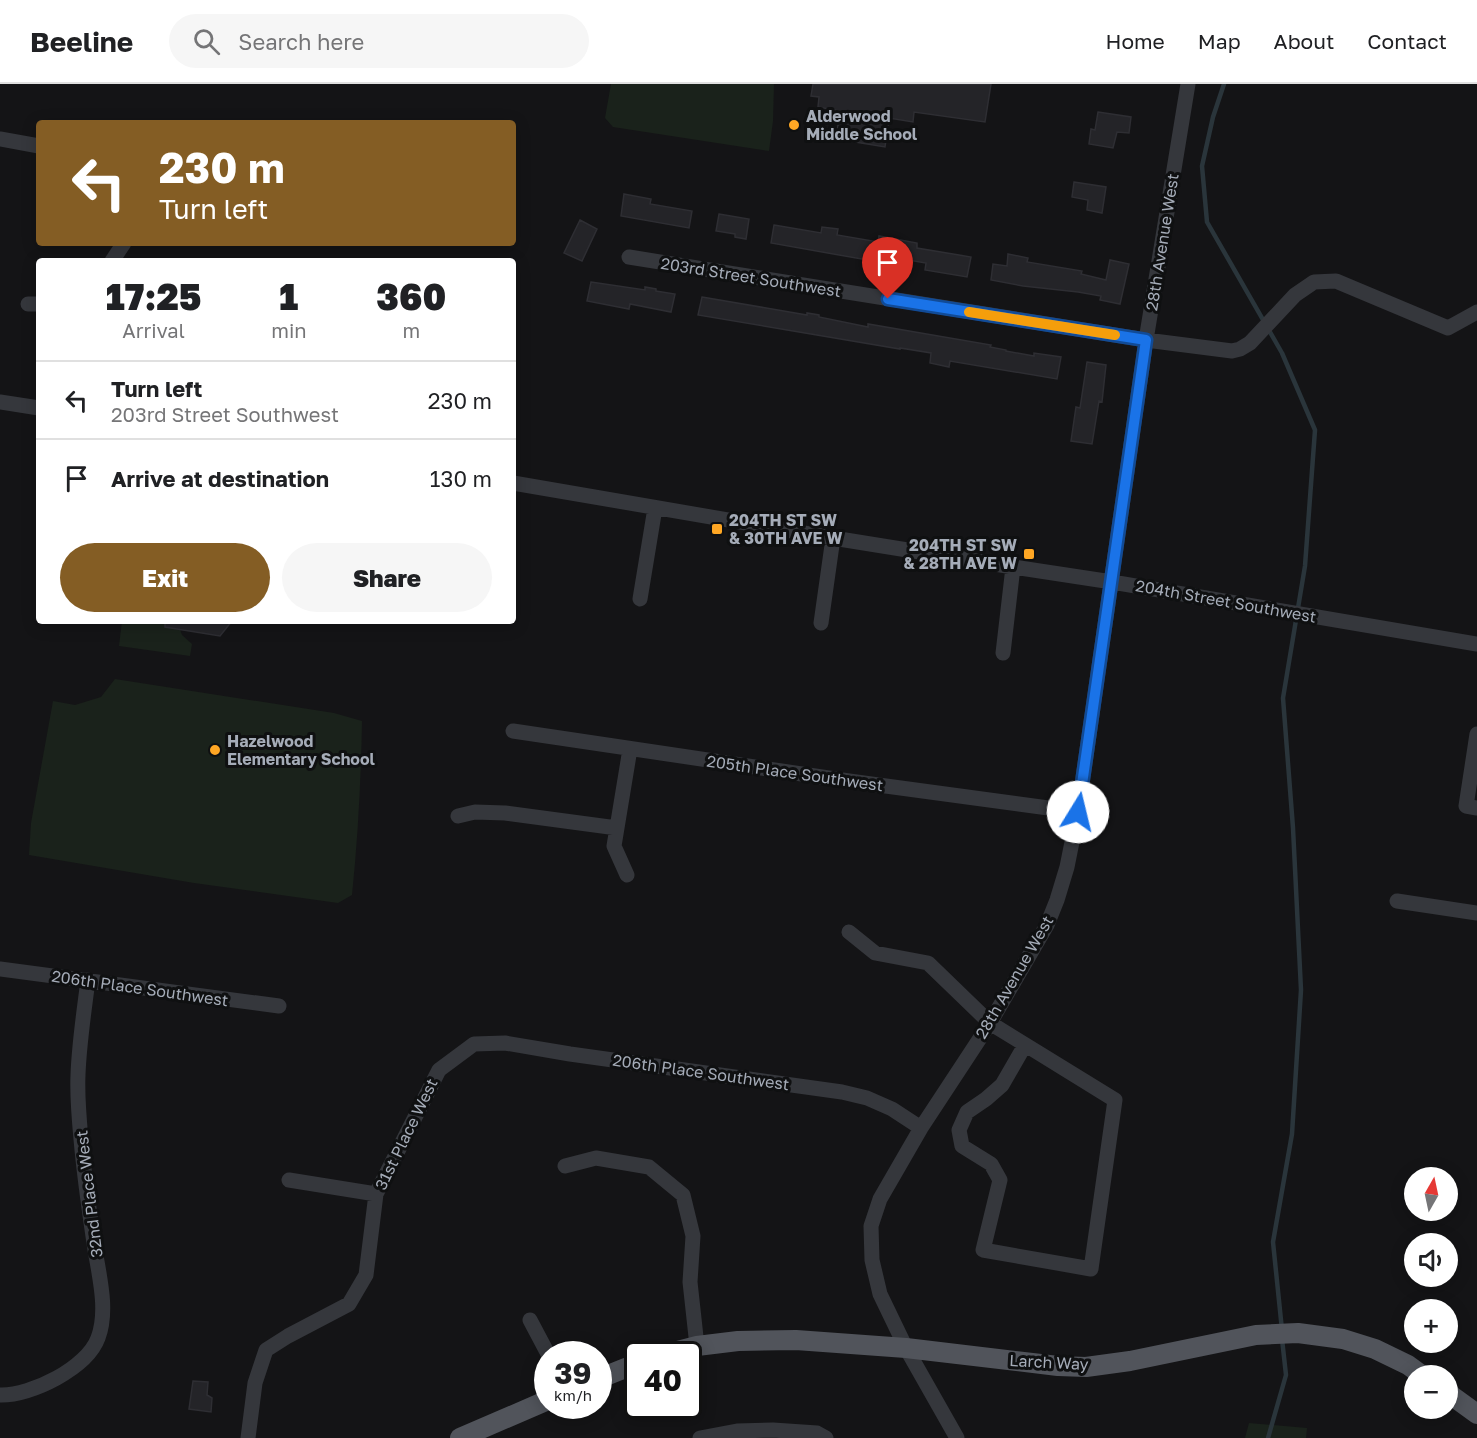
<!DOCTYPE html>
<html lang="en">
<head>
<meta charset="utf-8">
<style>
  :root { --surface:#fff; --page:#f6f6f6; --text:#202124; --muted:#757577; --line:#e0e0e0; --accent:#845d24 }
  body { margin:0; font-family:"Golos Text",sans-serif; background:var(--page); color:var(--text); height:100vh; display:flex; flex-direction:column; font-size:22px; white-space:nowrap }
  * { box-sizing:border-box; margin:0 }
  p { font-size:20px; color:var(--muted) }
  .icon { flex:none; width:33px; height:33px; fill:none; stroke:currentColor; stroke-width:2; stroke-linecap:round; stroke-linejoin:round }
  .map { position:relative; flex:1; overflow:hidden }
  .side { position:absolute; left:36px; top:174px; width:480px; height:366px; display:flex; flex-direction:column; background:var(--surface); border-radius:6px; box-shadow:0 3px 15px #0003 }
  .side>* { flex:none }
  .guide { position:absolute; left:36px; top:36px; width:480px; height:126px; border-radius:6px; box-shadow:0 3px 15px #0003; background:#845d24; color:#fff; overflow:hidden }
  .needle { width:39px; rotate:9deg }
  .tools { position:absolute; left:1404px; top:1083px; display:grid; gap:12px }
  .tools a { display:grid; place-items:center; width:54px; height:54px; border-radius:50%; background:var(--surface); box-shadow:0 3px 15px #0003; font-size:30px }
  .speed { position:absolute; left:534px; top:1257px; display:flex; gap:12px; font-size:30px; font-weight:700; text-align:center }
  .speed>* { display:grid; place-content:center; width:78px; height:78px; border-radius:50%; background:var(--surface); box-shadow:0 3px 15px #0003; line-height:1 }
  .speed small { font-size:15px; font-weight:400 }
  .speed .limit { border:3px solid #111; border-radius:9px; background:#fff; color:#111 }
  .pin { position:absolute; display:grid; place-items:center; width:51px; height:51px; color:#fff; margin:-62px -26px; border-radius:50% 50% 50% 0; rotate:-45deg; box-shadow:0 0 6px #0007 }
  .pin .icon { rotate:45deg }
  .me { position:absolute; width:66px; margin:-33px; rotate:9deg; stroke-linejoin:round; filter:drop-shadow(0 0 4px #0008) }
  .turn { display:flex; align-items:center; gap:21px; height:126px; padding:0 24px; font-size:27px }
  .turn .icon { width:78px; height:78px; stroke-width:2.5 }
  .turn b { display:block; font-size:42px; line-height:51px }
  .eta { display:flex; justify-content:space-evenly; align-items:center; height:102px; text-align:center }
  .eta b { font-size:36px; font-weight:800; line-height:42px }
  .action { display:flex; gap:12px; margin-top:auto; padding:12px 24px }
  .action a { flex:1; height:69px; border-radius:36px; background:var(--accent); color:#fff; font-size:24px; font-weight:800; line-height:69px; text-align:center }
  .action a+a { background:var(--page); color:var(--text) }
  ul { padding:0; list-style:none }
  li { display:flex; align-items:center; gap:18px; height:78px; padding:0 24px; border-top:2px solid var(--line) }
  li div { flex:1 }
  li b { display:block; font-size:22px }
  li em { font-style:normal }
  header { display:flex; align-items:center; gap:36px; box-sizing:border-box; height:84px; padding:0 30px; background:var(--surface); border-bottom:2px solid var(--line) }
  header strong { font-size:28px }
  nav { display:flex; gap:33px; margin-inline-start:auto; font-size:21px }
  .search { width:420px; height:54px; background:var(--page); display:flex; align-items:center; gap:15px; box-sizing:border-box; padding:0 21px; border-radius:33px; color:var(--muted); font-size:22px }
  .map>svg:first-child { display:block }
  .green { fill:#1a221b }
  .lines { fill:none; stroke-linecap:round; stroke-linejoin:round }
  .stream { stroke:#2a353b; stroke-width:4.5 }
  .building { fill:#242428; stroke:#2e2e33; stroke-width:1.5 }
  .minor { stroke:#35373c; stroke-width:15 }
  .major { stroke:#51545b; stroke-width:20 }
  .route-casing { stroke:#114b97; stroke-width:15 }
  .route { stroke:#1a73e8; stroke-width:10 }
  .slow { stroke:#f59e0b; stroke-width:10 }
  .poi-dot { fill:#ffa724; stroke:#0f1011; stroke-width:2 }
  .labels { text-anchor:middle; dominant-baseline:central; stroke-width:6; stroke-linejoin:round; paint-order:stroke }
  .poi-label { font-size:16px; font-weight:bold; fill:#a5acb8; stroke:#0f1011; text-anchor:start }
  .street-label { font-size:16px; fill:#a5acb8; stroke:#0f1011 }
</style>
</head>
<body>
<header>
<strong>Beeline</strong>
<div class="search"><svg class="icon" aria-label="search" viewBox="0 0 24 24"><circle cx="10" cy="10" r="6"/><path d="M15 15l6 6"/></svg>Search here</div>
<nav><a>Home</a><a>Map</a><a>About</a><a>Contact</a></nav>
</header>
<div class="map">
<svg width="1477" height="1354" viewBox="0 0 1477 1354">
  <rect width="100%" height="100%" fill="#141416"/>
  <!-- green -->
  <path class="green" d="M611,0H774L773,37L769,67L613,43L605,34Z
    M122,537H177L182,551L192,560L190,572L119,562Z
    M115,595L334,629L362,637C361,695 358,754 352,811L338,819L194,799L29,771L31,739L53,617L75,621L101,613Z
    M1249,1339L1307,1344L1306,1354H1245Z"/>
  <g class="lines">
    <!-- stream -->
    <path class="stream" d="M1224,0L1213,33L1202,82L1207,138L1282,269L1315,346L1305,482L1283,614L1293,744L1301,906L1292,1050L1273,1158L1282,1246
      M1268,1354L1286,1291L1282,1255"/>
  </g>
  <!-- building -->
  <path class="building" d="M813,0H991L985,38L914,28L913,38L889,34L885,63L836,55L840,27L818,23L819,13L811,12Z
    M1098,28L1131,33L1129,49L1117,48L1113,64L1089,60L1091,45L1095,46Z
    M1074,98L1106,103L1102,129L1087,126L1088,116L1072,113Z
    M624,110L651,115L650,120L692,127L689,144L621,132Z
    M719,130L749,135L746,155L735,153V150L716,147Z
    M580,136L597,145L582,177L564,169Z
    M774,141L821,149L822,143L838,145L837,151L878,158L879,152L917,159V164L971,173L967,193L925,186L926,179L891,173L890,180L771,159Z
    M1008,170L1028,174L1027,178L1082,187L1081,190L1106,196L1110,176L1129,180L1120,220L1100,216L1101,212L1078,208L1023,202L991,196L993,180L1007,182Z
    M591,198L645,206V203L656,205V207L675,210L671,228L630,220L629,225L587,217Z
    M702,213L807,231V229L819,231V233L868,243V240L991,261L990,263L1006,266V267L1034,272V269L1061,273L1057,295L950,277L949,283L930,279L931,269L900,264V265L698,231Z
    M1087,278L1106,281L1102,318L1099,317L1092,360L1071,357L1076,323L1080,324Z
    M165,537H232L220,552L165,543Z
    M193,1297L208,1298L207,1311L212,1314L211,1328L189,1325Z"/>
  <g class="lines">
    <!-- minor -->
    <path class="minor" d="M0,55L39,62
      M629,173L1146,256L1232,267L1240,265L1250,259L1295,211L1314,198L1336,197L1448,244L1477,228
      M112,177L124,159
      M28,220H39
      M0,318L39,324
      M513,399L833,454L1013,483L1112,498L1477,560
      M640,515L655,424
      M821,539L833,454
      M1003,569L1013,483
      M513,647L849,697L1078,728
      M1477,650L1466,722L1477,724
      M458,732L475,728L505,729L617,744
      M627,791L614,762L630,665
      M1397,817L1477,829
      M849,848L875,869L928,879L990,939L1115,1016L1091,1185L983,1166L1000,1096L991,1080L962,1062L959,1046L967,1028L986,1015L1002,1001L1025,961
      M0,885L279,922
      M565,1082L596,1074L649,1083L683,1111L693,1152L690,1198L697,1262
      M289,1096L376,1110
      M530,1236L548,1270
      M0,1311C31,1312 87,1284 98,1254C109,1225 98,1188 94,1159C89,1125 84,1090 81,1055C79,1034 77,1013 78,991C79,960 84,928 88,896
      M248,1354L255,1299L266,1266L288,1252L349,1220L366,1191L376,1110L439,986L474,960L505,959L570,970L842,1008L867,1014L892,1025L921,1044
      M700,1354L737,1347L773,1346L817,1349L826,1354
      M957,1354L906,1264L880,1210L872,1176L871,1142L880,1115L921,1044L990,939L1047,841L1057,816L1067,783L1078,728L1146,256L1188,0"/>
    <!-- major -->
    <path class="major" d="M666,1270L697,1262L738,1257L796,1256L906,1264L1058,1282L1086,1283L1130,1277L1256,1251L1298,1249L1343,1255L1375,1265L1408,1281L1423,1292
      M598,1295L638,1279
      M1448,1309L1477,1330
      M460,1354L548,1316"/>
  </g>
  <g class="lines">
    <!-- route casing -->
    <g class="route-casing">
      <path id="route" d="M888,215L1146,256L1078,728"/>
    </g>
    <!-- route -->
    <use href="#route" class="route"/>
    <!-- slow -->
    <path class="slow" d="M969,228L1115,251"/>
  </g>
  <!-- markers -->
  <g class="poi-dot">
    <circle cx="794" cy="41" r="6"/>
    <rect x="711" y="439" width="12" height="12" rx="3"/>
    <rect x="1023" y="464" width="12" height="12" rx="3"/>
    <circle cx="215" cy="666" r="6"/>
  </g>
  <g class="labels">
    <!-- poi labels -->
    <g class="poi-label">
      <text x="806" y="32">Alderwood<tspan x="806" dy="18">Middle School</tspan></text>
      <text x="729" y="436">204TH ST SW<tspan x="729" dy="18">&amp; 30TH AVE W</tspan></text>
      <text x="1017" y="461" text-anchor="end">204TH ST SW<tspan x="1017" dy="18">&amp; 28TH AVE W</tspan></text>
      <text x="227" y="657">Hazelwood<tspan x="227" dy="18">Elementary School</tspan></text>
    </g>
    <!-- street labels -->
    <g class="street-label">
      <text transform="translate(1162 158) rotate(-81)">28th Avenue West</text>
      <text transform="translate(751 193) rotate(9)">203rd Street Southwest</text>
      <text transform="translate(1226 517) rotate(10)">204th Street Southwest</text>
      <text transform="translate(795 689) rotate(8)">205th Place Southwest</text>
      <text transform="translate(1014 893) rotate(-60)">28th Avenue West</text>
      <text transform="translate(140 904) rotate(8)">206th Place Southwest</text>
      <text transform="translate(701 988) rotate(8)">206th Place Southwest</text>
      <text transform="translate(406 1050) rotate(-64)">31st Place West</text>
      <text transform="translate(89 1110) rotate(-97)">32nd Place West</text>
      <text transform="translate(1049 1278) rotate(3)">Larch Way</text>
    </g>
  </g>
</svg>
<div class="tools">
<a><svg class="needle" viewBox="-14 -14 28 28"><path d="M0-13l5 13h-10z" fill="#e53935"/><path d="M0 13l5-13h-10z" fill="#757577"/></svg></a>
<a><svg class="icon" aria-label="sound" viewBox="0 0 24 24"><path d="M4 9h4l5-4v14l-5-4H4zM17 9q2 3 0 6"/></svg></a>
<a>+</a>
<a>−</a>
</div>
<div class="speed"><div>39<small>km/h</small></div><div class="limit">40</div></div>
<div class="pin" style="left:888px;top:215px;background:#d93025"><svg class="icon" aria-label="arrive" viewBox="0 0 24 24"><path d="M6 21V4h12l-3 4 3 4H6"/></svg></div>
<svg class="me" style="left:1078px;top:728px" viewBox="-20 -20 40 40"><circle r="19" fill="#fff"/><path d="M0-13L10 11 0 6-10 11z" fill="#1a73e8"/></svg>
<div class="guide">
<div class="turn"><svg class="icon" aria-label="left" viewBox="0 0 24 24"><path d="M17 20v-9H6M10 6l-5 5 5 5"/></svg><div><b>230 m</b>Turn left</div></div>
</div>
<section class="side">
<div class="eta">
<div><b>17:25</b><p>Arrival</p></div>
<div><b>1</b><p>min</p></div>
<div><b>360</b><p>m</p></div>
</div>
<ul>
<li><svg class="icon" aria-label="left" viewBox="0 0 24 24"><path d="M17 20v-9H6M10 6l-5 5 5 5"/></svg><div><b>Turn left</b><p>203rd Street Southwest</p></div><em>230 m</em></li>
<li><svg class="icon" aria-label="arrive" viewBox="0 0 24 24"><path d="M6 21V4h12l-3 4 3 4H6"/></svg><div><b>Arrive at destination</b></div><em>130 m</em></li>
</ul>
<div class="action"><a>Exit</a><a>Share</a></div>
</section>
</div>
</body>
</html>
